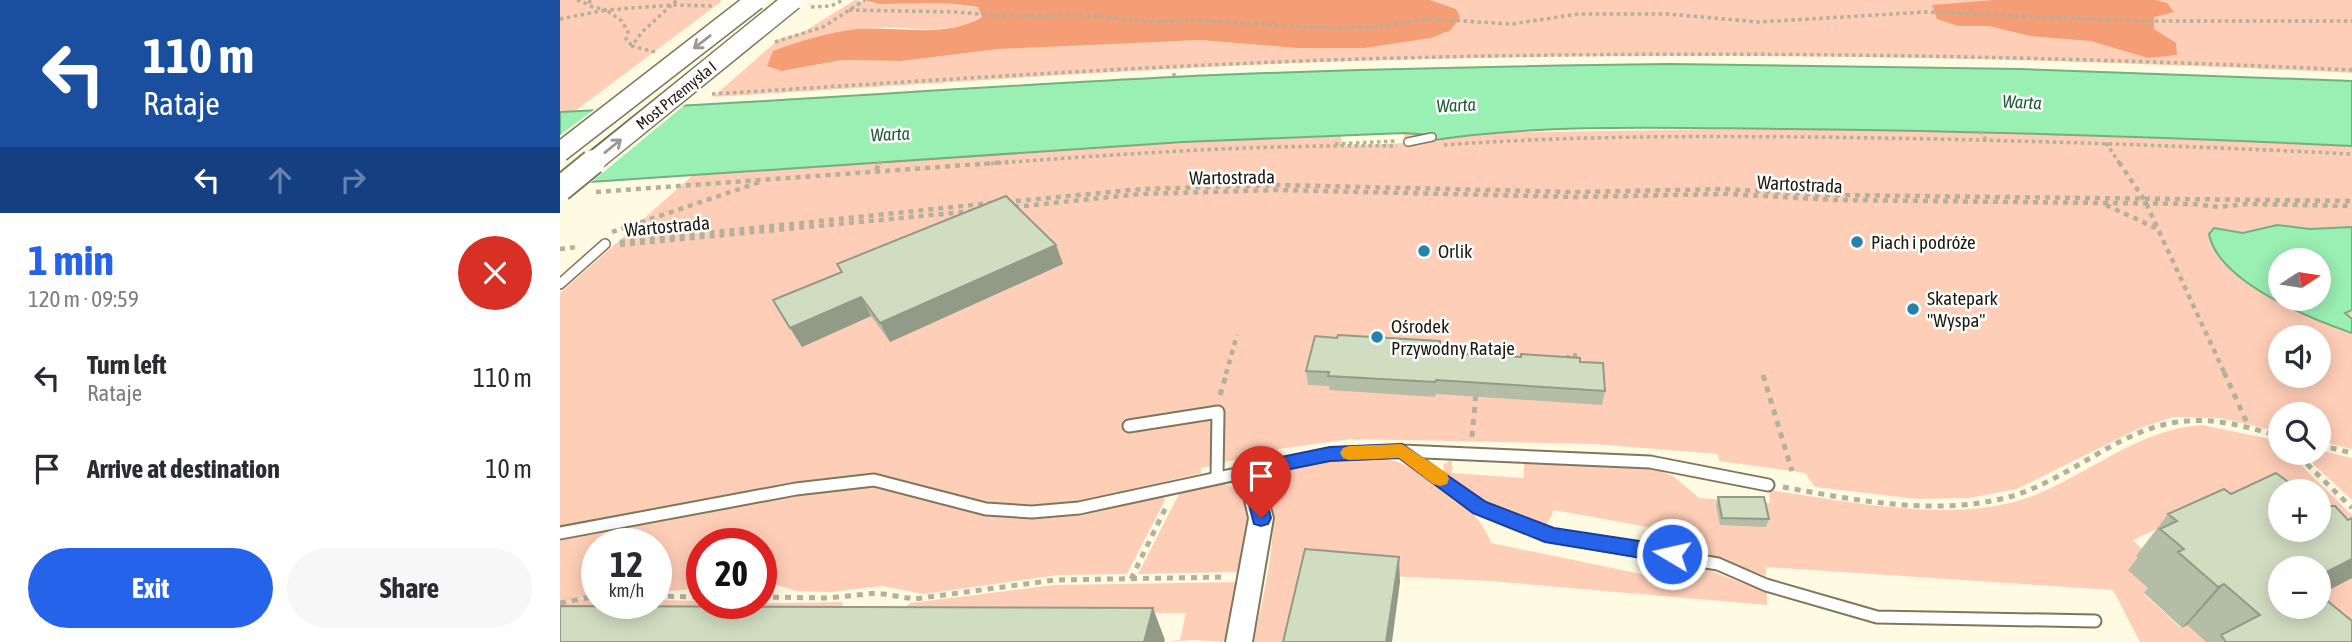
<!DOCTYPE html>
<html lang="en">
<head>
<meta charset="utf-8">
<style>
  :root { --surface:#fff; --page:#f7f7f7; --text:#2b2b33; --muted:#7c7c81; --accent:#2563eb }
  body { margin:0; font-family:"Asap Condensed",sans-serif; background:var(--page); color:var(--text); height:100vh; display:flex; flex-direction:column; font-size:26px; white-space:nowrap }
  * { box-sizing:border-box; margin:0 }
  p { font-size:23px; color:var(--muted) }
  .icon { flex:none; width:38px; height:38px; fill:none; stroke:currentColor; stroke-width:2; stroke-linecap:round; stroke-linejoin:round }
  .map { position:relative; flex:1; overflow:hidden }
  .details { display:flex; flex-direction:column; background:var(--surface); width:560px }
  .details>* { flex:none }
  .hud { background:#1a4fa0; color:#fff; overflow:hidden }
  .needle { width:46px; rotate:78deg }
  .buttons { position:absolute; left:1708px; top:248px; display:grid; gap:14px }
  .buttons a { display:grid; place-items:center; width:63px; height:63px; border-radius:50%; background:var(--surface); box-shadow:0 4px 18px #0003; font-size:35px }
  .speed { position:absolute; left:21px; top:528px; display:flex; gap:14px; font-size:35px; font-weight:700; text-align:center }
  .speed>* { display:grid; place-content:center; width:91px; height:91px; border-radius:50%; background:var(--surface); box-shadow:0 4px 18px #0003; line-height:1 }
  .speed small { font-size:18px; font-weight:400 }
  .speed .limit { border:10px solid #d22; background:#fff; color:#111 }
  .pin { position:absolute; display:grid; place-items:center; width:60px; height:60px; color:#fff; margin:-72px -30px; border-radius:50% 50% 50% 0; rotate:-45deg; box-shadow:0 0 7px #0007 }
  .pin .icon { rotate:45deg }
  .me { position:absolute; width:77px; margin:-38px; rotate:279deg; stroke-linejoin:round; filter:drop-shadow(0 0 5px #0008) }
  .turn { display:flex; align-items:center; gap:24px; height:147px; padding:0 28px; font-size:32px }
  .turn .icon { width:91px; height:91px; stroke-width:2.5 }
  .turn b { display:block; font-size:49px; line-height:60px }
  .lanes { display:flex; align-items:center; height:66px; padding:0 28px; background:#0003; justify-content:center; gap:35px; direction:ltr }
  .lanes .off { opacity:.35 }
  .round { display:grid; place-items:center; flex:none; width:74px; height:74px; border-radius:37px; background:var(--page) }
  .headline { display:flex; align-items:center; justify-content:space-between; height:119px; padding:0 28px }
  h1 { font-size:42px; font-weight:700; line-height:52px; color:var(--accent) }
  .cta { display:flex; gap:14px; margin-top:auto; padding:14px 28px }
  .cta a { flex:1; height:80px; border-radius:42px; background:var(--accent); color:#fff; font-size:28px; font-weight:700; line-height:80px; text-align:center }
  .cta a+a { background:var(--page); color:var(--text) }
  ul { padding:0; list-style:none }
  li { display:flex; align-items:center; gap:21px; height:91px; padding:0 28px }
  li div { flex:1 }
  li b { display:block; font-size:26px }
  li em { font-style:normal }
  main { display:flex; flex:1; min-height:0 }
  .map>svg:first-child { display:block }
  .green { fill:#ffceb7; fill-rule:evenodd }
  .forest { fill:#f59e76 }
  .water { fill:#9aefb3; stroke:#74af82; stroke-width:2; fill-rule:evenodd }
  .pier { fill:#fffbe2 }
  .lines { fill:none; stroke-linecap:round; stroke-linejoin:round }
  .lane-far2-casing { stroke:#7c785d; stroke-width:10 }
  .lane-far1-casing { stroke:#7c785d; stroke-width:12 }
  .lane-casing { stroke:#7c785d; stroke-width:15 }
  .street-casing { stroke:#7c785d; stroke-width:4 }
  .path-far2 { stroke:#b3b09c; stroke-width:3.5; stroke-dasharray:3.5 3.5; stroke-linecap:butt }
  .path-far1 { stroke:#b3b09c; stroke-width:4.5; stroke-dasharray:5 5; stroke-linecap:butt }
  .path { stroke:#b3b09c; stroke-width:5; stroke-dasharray:6 6; stroke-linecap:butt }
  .lane-far2 { stroke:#fff; stroke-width:7 }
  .lane-far1 { stroke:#fff; stroke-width:9 }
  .lane { stroke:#fff; stroke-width:11 }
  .street { fill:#fff; fill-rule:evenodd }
  .tram { stroke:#535042; stroke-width:2 }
  .secondary-bridge-far1-casing { stroke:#7c785d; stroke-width:22; stroke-linecap:butt }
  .secondary-bridge-casing { stroke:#7c785d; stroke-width:28; stroke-linecap:butt }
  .secondary-bridge-far1 { stroke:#fff; stroke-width:19 }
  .secondary-bridge { stroke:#fff; stroke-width:24 }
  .wall { fill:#b4bea6 }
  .shaded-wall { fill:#929b87 }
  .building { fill:#d1ddc1; stroke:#929b87; stroke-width:2 }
  .oneway { stroke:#999893 }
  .route { fill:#2563eb; stroke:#184099; stroke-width:2 }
  .slow { fill:#f59e0b }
  .poi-dot { fill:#2383ae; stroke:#fff; stroke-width:2.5 }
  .labels { text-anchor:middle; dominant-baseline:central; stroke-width:5; stroke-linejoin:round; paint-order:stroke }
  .far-street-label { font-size:16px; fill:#1d1b10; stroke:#fff }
  .far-water-label { font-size:18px; font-style:italic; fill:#1e5b35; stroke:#fff }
  .street-label { font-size:19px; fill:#1d1b10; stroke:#fff }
  .poi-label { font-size:19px; fill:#1d1b10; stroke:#fff; text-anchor:start }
</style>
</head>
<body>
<main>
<section class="details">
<div class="hud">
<div class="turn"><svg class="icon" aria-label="left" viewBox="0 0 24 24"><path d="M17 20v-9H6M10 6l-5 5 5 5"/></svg><div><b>110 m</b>Rataje</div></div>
<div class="lanes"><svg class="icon" aria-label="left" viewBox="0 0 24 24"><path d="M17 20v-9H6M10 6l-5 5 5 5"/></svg><svg class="icon off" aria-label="ahead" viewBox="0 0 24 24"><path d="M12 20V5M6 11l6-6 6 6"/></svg><svg class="icon off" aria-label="right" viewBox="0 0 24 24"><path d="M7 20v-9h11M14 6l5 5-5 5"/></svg></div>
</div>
<div class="headline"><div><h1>1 min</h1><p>120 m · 09:59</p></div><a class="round" style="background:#d93025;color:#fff"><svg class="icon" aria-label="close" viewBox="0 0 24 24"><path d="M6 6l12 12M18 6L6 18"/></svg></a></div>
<ul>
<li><svg class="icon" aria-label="left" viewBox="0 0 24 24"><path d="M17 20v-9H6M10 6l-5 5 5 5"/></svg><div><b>Turn left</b><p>Rataje</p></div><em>110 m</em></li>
<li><svg class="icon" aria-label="arrive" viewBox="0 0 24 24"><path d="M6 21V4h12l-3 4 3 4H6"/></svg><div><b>Arrive at destination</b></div><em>10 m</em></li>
</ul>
<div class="cta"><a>Exit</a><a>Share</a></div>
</section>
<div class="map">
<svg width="1792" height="642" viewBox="0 0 1792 642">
  <rect width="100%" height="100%" fill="#fffbe2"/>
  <!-- green -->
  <path class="green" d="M0,0H160L162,1L15,111L0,112Z
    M295,0L319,4L386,3L419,8L422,17C384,39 340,23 299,29C282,32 240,61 223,71L282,60L341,61L439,49L540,43L640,40L737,48L896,9L870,0H1792V73C1449,56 1105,50 762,62C559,70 356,85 153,97L219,39L243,32Z
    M1170,129L1420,131L1792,146V449L1759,441V415H1720V432L1660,418L1613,417L1578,429L1457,489L1409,498L1357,499L1255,487L1245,473L1159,461L1158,454L1034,444L790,439L718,449L641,468V473L521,502L492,506L429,502L317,476L0,528V293L133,175L623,142L781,135L782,146L844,143V133L871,135L874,140L923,133ZM1720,261H1759V299H1720ZM1720,338H1759V376H1720Z
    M1642,425L1720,441V453H1735L1742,466L1792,515V531L1759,521V492H1720V530L1723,532L1650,504L1573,540L1585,552L1590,590L1584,594L1621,628L1627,625L1646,642H1580L1553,590L1206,567V576L1153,557L1112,549L1093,528L994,510L987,524L977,526L929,504L886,476L883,465L892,459V473L964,478V462L1056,465L1097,470L1113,476L1139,498L1210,503L1209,490C1285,501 1393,524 1467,498C1526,477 1577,429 1642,425Z
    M1759,450L1792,458V500L1754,465L1749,453H1759Z
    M829,459C864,469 919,507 931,543L1091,576L1095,557L1139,566L1207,593V605L930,581L744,572L728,642H694C701,602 713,561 713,520C713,506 705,485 718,474C741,456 801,459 829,459Z
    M660,482C666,485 674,487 680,492C697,506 684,552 681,572L578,574L620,492Z
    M311,486C348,490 384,505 420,513C481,526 541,509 600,496H604L605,500L567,574L498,575L364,594L322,586L271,592L236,591L201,580V544H142V583L124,590L96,592V544H37V591L19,599L37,600V604H96V600L142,601V604L282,602L285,612L0,611V538L237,494Z
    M1792,578V623L1759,607V595Z
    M679,582L667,638L662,642L634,640L604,642L620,640L626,613L340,612L350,603L495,585Z"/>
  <!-- forest -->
  <path class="forest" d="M303,0H870L896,9L900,17L891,30L871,38L804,48H737L640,40L439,49L341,61L282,60L222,71L207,66L213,51C240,41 269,32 298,29C338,26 386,39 422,17L418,7L386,3L319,4Z
    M1433,0H1595L1607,3L1614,12L1594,17V29L1616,43L1617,55L1588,58L1531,41L1470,36L1429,26H1398L1377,19L1372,5Z"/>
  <!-- water -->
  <path class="water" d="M1110,64L1460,69L1792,81V146C1604,137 1416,131 1227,129C1110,128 990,123 874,140L871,135L844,133L623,142L0,184V112C205,103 409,87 613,77C779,69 945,66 1110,64Z
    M1717,225L1750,229L1792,227V310L1785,313L1792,319V333C1751,319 1658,282 1649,234L1654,228L1683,233ZM1720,261H1759V299H1720Z"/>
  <!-- pier -->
  <path class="pier" d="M127,103L28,185L0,187V135L39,106Z"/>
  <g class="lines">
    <!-- lane-far2 casing -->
    <g class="lane-far2-casing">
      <path id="lane-far2" d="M848,142L872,137"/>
    </g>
    <!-- lane-far1 casing -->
    <g class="lane-far1-casing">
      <path id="lane-far1" d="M0,284L45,244"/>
    </g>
    <!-- lane casing -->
    <g class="lane-casing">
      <path id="lane" d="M569,426L658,412L657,477
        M843,451L920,508L992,536L1158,564L1206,585L1317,617L1535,621
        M0,533L236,489L314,480L426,509L472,512L519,508L770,454L842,451L1090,462L1208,485"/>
    </g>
    <!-- street casing -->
    <g class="street-casing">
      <path id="street" d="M689,461L697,464L700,470L713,518L692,642H666L689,518L678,470L681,464Z"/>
    </g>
    <!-- path-far2 -->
    <path class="path-far2" d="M17,0L27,4
      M30,0L29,6L46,10L112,5L155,6
      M251,7L271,6L283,0
      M289,10L396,12L442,16L523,15L594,22L632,20L747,27H815L869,19L952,24L1018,14H1108L1199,22L1366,12L1582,21H1792
      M0,19L46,10L62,21L68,32L66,39L72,46
      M215,42L263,27L305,0
      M95,52L72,46L82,32L117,0
      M614,73V77
      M152,94C380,80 607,64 836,58C1155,50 1473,55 1792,70
      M1420,131L1426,140
      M1546,143L1560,164
      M775,144L836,141
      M884,145C1005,136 1127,136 1248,137C1430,139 1611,145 1792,154
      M319,164L321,161
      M424,164C562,154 699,144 837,146"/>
    <!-- path-far1 -->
    <path class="path-far1" d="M1559,162L1585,201L1665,374
      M316,170L320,162
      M36,192L448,162
      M446,202L582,189L719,185L1015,192L1164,189L1269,195L1792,201
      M1546,205L1598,229
      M454,207L580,194L717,190L1016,197L1167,194L1276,200L1633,204L1659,207L1687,204L1792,206
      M52,232L200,182
      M60,242L431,203
      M60,245L414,211
      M0,249L17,247
      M1008,360V355H1015V362
      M666,374L677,335"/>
    <!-- path -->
    <path class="path" d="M1664,372L1689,427
      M1203,375L1232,471
      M660,395L667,372
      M912,437L916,393
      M1759,445L1792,453
      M1742,453L1748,465L1792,508
      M1223,487C1295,500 1373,516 1445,498C1509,482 1560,426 1626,421C1657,418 1690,428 1720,436
      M571,579L606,507
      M96,596L142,597
      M201,597L268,598L317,593L354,599L495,580L667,577
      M0,603L37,596"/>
    <!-- lane-far2 -->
    <use href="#lane-far2" class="lane-far2"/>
    <!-- lane-far1 -->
    <use href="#lane-far1" class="lane-far1"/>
    <!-- lane -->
    <use href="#lane" class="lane"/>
    <!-- street -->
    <use href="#street" class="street"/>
    <!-- tram -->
    <path class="tram" d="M0,175L219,0"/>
    <!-- secondary-bridge-far1 casing -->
    <g class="secondary-bridge-far1-casing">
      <path id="secondary-bridge-far1" d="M0,152L196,0
        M31,164L233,0"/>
    </g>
    <!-- secondary-bridge casing -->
    <g class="secondary-bridge-casing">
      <path id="secondary-bridge" d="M0,189L33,162"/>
    </g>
    <!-- secondary-bridge-far1 -->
    <use href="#secondary-bridge-far1" class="secondary-bridge-far1"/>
    <!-- secondary-bridge -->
    <use href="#secondary-bridge" class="secondary-bridge"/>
  </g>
  <!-- wall -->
  <path class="wall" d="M496,245L503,264L330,342L311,316L242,347L213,300L281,272L277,264Z
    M880,345L903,346V354L1020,362L1045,391L1042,405L876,394L875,397L769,390V386L748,385L746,371Z
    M1720,492L1788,520L1792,518V578L1760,595L1792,642H1646L1627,625L1622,628L1584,593L1588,588L1568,570L1578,557L1576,556L1608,514L1671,494Z
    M1158,497L1209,519L1206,527L1160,525L1156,505Z"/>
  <!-- shaded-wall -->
  <path class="shaded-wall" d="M496,245L503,264L330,342L320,323Z
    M301,297L311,316L242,347L230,328Z
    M839,557L840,582L832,642H826Z
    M1792,559V578L1759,595V576Z
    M1664,584L1627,625L1622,628L1658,587Z
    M593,608L605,640L604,642H584Z"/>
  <!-- building -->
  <path class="building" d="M446,196L496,245L320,323L301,297L230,328L213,300L282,272L277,264Z
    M778,335L880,341V345L903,346L902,354L961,357V354L1020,358V362L1043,363L1045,391L876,380L875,382L768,376L769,372L746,371L755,336L777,338Z
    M1716,473L1742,492H1720V530H1759V504L1761,506H1775L1788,520L1792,518V559L1759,576V569H1720V607H1759V594L1792,621V642H1666L1661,635L1700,615L1664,584L1658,587L1618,552L1624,549L1600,529L1617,521L1608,514L1664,489L1671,494Z
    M1158,497H1204L1209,519L1162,518Z
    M745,549L839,557L826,642H723Z
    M0,606L593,608L584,642H0Z"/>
  <!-- one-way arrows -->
  <defs><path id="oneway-shaft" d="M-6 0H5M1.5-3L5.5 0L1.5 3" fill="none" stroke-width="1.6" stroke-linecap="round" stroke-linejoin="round" transform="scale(1.75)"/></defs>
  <g class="oneway">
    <use href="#oneway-shaft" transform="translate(142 42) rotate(142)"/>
    <use href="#oneway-shaft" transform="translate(53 146) rotate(-39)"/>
  </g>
  <!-- route -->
  <path class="route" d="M842,444L926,502L994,528L1112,546L1119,548L1122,554L1119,560L1112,563L985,542L913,513L839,458L770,461L700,475L711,518L708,524L701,526L694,524L680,470L682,465L770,447Z"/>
  <!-- slow -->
  <path class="slow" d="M842,444L887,473L889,479L887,484L880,486L873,484L839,458L789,460L783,458L780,453L783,448L789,446Z"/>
  <!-- markers -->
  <g class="poi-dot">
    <circle cx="1297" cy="242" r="7"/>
    <circle cx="864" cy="251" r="7"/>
    <circle cx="1353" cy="309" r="7"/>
    <circle cx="817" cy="337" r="7"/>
  </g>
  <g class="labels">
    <!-- far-street labels -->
    <g class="far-street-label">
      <text transform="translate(116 95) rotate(-39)">Most Przemysła I</text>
    </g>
    <!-- far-water labels -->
    <g class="far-water-label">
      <text transform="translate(1462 102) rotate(3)">Warta</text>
      <text transform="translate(896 105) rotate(-3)">Warta</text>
      <text transform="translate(330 134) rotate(-3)">Warta</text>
    </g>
    <!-- street labels -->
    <g class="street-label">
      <text transform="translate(672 177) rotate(-1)">Wartostrada</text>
      <text transform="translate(1240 184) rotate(3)">Wartostrada</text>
      <text transform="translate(107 226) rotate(-5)">Wartostrada</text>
    </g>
    <!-- poi labels -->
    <g class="poi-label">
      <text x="1311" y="242">Piach i podróże</text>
      <text x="878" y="251">Orlik</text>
      <text x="1367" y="298">Skatepark<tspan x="1367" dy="22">"Wyspa"</tspan></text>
      <text x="831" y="326">Ośrodek<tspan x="831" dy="22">Przywodny Rataje</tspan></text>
    </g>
  </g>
</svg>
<div class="buttons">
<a><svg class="needle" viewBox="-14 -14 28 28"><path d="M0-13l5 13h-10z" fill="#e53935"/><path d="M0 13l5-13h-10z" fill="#7c7c81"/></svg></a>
<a><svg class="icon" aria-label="sound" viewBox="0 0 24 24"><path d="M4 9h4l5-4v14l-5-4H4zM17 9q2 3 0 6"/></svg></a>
<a><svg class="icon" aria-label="search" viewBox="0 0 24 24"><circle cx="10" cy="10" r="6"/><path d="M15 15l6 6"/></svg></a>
<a>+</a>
<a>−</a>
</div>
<div class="speed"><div>12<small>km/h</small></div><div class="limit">20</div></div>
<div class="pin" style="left:701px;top:518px;background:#d93025"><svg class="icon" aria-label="arrive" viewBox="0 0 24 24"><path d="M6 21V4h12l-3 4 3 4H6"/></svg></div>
<svg class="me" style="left:1112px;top:554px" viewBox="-20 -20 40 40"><circle r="17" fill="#2563eb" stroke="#fff" stroke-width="3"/><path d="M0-11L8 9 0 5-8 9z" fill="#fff"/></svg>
</div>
</main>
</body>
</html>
